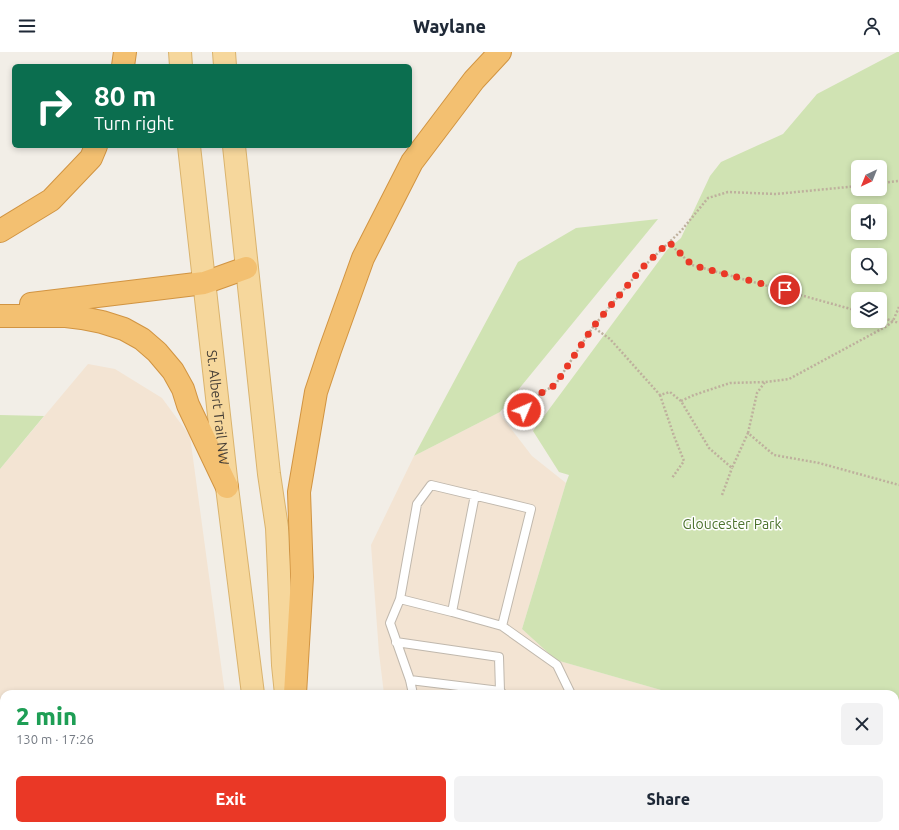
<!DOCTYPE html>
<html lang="en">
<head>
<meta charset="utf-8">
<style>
  :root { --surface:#fff; --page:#f2f2f3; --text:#1f2937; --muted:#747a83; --accent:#ea3826 }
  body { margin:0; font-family:Ubuntu,sans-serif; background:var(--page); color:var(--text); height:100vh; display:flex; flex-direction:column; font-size:15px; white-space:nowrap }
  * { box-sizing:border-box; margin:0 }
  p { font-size:13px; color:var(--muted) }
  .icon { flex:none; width:22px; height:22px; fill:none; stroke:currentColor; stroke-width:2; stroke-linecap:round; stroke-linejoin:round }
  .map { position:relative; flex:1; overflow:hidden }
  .panel { position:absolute; left:0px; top:638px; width:899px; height:140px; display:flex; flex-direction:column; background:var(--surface); border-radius:12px 12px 0 0; box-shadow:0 2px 6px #0003 }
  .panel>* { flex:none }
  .hud { position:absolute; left:12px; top:12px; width:400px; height:84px; border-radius:6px; box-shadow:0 2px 6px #0003; background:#0b6e4f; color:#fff; overflow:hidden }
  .needle { width:26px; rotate:223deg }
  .buttons { position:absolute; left:851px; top:108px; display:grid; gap:8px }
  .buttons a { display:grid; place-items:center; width:36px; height:36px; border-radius:6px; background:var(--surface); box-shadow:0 2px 6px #0003; font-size:20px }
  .pin { position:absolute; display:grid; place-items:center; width:34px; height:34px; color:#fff; margin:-17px; border:2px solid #fff; border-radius:50%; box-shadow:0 1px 4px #0007 }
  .me { position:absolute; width:44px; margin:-22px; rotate:45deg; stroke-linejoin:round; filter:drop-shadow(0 0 3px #0008) }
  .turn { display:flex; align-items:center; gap:14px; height:84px; padding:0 16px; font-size:18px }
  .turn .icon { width:52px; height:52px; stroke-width:2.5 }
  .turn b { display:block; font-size:28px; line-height:34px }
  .round { display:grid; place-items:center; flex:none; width:42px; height:42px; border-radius:6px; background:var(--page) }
  .head { display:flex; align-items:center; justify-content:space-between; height:68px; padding:0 16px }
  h1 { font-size:24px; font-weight:800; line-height:30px; color:#1e9e55 }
  .action { display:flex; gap:8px; margin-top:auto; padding:8px 16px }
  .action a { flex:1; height:46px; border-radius:6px; background:var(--accent); color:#fff; font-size:16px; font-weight:800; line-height:46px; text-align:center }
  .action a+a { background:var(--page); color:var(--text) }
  header { display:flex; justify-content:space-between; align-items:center; height:52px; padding:0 16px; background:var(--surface); font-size:18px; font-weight:800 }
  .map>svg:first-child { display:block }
  .residential { fill:#e6e0d5 }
  .commercial { fill:#f3e4d3 }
  .green { fill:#d0e3b3; fill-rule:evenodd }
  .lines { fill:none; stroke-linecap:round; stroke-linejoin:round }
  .lane-casing { stroke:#c0b8ad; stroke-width:10 }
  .primary-casing { stroke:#dab36d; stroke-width:24 }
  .highway-casing { stroke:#d19442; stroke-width:24 }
  .path { stroke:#beb09d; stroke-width:2.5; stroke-dasharray:2 2; stroke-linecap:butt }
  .lane { stroke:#fff; stroke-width:8 }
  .primary { stroke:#f6d79c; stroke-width:22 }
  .highway { stroke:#f3c071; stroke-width:22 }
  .route { stroke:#ea3826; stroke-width:7; stroke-dasharray:0 12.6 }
  .labels { text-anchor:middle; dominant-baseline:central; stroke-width:3; stroke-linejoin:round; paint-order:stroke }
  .street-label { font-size:14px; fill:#453e36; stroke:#fff }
  .park-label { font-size:14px; fill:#4c722e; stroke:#fff }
</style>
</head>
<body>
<header><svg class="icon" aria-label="menu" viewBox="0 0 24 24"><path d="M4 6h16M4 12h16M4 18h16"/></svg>Waylane<svg class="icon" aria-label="person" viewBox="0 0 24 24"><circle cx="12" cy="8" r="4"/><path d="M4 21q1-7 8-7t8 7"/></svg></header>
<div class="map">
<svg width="899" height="778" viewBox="0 0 899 778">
  <rect width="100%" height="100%" fill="#f2eee7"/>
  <!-- residential -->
  <path class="residential" d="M895,700L899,701V778H802L804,774H895Z"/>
  <!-- commercial -->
  <path class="commercial" d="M88,312L115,317L162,346L190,384L225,642H4V774H243V778H0V417Z
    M500,360L502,365L532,404L566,431L522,577L556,608L675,642H384L379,601L371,493L414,404Z
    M401,774H767L765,778H401Z"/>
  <!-- green -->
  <path class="green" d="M897,0H899V701L895,700V642H675L556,608L522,577L566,431L569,423L559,420L533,379L667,198L681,186L710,124L721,110L783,82L817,42ZM858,115H880V137H858ZM858,159H880V181H858ZM858,203H880V225H858ZM858,247H880V269H858Z
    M658,167L500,360L414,404L518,210L576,176Z
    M0,363L44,364L0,417Z"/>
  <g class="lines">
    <!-- lane casing -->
    <g class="lane-casing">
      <path id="lane" d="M400,547L452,560L502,574L531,457L431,433L417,452L400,547L390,571L410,628L413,642
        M452,560L475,443
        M502,574L557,613L571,642
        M396,590L499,605L500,639L503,642
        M410,628L500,639
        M4,715C0,728 0,738 4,750
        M27,774L36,778
        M160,774V778
        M430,774V778
        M471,778V774
        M527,778V774
        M740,778V774"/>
    </g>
    <!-- primary casing -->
    <g class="primary-casing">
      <g id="primary">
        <path d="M180,0L181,14"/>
        <path d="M224,0L225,14"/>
        <path id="s1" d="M189,94L227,435L253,642"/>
        <path d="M234,94L269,422L277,476L283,613L286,642"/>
        <path d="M268,774L269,778"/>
        <path d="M303,774V778"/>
      </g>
    </g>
    <!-- highway casing -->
    <g class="highway-casing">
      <path id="highway" d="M123,14L125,0
        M0,179L51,148L91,106L96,94
        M31,252L204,231L246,216
        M0,264H66L82,266L102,270L124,277L142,287L157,300L173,319L183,337L188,353L227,435
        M295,642L302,525L299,440L316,340L330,298L363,206L412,110L474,28L500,0"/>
    </g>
    <!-- path -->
    <path class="path" d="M880,131L899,129
      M669,191L692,213L858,259
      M880,265L899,271
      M593,275L641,217L681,179L708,146L728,140L776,142L858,134
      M660,343L674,384L684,409L672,426
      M681,349L694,343L730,331L765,330L789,327L887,274L893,269L899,255
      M524,358L541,341L555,333L593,275L610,287L660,343L670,340L681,349L709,396L732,416L748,381L774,403L819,411L899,433
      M748,381L757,341L765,330
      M722,443L732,416
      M784,778L785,774"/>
    <!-- lane -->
    <use href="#lane" class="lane"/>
    <!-- primary -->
    <use href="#primary" class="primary"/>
    <!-- highway -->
    <use href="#highway" class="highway"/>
  </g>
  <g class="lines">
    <!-- route -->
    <path class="route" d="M524,358L541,341L555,333L593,275L641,217L669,190L692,213L785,238"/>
  </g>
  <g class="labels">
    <!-- street labels -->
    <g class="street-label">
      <text stroke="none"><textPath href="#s1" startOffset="263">St. Albert Trail NW</textPath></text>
    </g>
    <!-- park labels -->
    <g class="park-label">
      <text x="732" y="472">Gloucester Park</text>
    </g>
  </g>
</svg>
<div class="buttons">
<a><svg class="needle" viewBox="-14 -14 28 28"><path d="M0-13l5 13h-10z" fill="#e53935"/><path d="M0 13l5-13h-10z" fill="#747a83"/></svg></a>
<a><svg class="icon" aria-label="sound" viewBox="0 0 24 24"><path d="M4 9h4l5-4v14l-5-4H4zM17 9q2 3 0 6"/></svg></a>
<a><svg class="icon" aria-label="search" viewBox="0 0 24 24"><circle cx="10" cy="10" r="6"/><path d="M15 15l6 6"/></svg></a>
<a><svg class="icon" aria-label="layers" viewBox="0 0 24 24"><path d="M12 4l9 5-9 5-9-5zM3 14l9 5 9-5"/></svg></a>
</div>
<div class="pin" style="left:785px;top:238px;background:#d93025"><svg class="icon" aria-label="arrive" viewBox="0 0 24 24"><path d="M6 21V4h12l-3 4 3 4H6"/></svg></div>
<svg class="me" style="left:524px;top:358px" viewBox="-20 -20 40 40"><circle r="17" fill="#ea3826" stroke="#fff" stroke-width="3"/><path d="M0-11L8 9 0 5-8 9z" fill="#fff"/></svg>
<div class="hud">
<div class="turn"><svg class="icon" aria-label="right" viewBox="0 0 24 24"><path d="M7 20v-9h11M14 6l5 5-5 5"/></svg><div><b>80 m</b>Turn right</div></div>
</div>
<section class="panel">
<div class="head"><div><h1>2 min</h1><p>130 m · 17:26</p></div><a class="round"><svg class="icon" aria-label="close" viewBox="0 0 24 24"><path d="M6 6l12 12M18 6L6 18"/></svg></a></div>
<div class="action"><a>Exit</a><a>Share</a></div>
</section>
</div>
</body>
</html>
